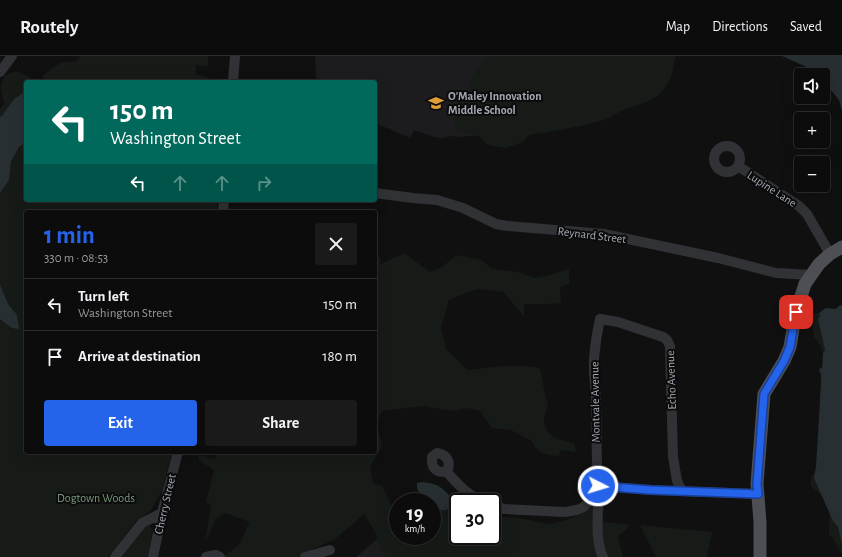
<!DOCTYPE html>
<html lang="en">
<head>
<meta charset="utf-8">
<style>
  :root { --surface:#0c0c0d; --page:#1a1a1b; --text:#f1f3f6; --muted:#9a9b9d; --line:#2c2c2e; --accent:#2563eb }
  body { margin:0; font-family:"Alegreya Sans",sans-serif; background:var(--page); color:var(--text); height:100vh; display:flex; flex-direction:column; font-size:15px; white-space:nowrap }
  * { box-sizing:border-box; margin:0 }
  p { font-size:13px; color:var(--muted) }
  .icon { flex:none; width:22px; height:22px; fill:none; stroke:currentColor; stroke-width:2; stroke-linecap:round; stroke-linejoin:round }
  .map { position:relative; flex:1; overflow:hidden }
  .sheet { position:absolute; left:24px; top:154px; width:353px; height:244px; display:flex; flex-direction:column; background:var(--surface); border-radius:4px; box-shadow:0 4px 16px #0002,0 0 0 1px var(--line) }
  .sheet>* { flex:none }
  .guide { position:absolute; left:24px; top:24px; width:353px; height:122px; border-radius:4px; box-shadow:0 4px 16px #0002,0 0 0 1px var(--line); background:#00695c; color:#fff; overflow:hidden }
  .fabs { position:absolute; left:794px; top:12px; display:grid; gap:8px }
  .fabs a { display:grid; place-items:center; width:36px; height:36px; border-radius:4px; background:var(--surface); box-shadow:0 4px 16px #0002,0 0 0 1px var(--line); font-size:20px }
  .speed { position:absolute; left:389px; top:437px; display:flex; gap:8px; font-size:20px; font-weight:700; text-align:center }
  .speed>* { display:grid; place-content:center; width:52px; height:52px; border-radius:50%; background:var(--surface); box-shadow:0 4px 16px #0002,0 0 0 1px var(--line); line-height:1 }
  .speed small { font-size:10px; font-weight:400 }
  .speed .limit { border:2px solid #111; border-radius:6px; background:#fff; color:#111 }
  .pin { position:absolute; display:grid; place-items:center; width:34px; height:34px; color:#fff; margin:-17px; border-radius:8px; box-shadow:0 2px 6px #0006 }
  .me { position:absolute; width:44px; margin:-22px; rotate:95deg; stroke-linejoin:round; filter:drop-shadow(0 0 3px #0008) }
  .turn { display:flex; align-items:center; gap:14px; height:84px; padding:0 20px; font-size:18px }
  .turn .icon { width:52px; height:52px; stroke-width:2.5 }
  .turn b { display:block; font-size:28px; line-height:34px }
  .lanes { display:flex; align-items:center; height:38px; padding:0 20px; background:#0003; justify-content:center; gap:20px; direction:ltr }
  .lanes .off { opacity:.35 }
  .round { display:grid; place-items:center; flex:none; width:42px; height:42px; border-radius:4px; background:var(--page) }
  .headline { display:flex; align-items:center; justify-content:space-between; height:68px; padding:0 20px }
  h1 { font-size:24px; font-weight:600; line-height:30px; color:var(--accent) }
  .action { display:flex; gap:8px; margin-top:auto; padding:8px 20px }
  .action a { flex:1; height:46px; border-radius:4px; background:var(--accent); color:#fff; font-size:16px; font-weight:600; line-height:46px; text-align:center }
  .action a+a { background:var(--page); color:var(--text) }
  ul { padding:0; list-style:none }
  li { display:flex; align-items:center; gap:12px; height:52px; padding:0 20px; border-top:1px solid var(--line) }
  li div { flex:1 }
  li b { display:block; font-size:15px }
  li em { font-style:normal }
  header { display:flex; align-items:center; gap:24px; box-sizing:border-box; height:56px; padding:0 20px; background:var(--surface); border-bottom:1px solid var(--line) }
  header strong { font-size:19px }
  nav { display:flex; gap:22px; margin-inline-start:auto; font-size:14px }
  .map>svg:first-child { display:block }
  .built { fill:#1c1c1e }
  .green { fill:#171b17 }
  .water { fill:#282f33 }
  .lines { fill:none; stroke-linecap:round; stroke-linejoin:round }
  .minor { stroke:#313236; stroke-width:10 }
  .major { stroke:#4d4f54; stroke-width:13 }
  .route-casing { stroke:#184099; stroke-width:10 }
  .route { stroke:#2563eb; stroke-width:7 }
  .labels { text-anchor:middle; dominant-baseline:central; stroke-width:4; stroke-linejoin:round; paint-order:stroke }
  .poi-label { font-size:12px; font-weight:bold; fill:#a2a8b1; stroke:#0b0b0c; text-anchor:start }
  .street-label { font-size:12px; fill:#a2a8b1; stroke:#0b0b0c }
  .park-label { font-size:12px; fill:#7b9a7b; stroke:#0b0b0c }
</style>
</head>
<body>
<header>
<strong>Routely</strong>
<nav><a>Map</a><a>Directions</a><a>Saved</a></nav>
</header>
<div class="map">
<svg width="842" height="501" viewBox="0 0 842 501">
  <rect width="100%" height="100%" fill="#101011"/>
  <!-- built -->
  <path class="built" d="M315,0H513L482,79L459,81L449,80L443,82L434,81L414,74L410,82L375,67V26H318L316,22Z
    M381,480L449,501H356Z"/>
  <!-- green -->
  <path class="green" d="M80,0H208V10L196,9L195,18L209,22L215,26H42L44,24L43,19L60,7L77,5Z
    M487,0H676C672,11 674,19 667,29C657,45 642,47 626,53C619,55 614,60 607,63C582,71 554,75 529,79L523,86L505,92L488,89L479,80L455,75L456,56L468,36L472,22Z
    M17,15L30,21L31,26H26V144H217V156H26V396H172L162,434L151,454L134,467L115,494L107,501H0V53L4,48L1,32L4,20Z
    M375,197L379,199L381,204L380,207L381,208L404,197L430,216L442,211L456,199L482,204L492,213L518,216L535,222L546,220L569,213V228L560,231L561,247L549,248H524V261L504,236L477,233L449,244L441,272L446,293L468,314C492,311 516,307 540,312L546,343L548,349C547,353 544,359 544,364C545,382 560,384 574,387L576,396L560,394L559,400C546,399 537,398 532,385L511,374L492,372L480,355L468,352L451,355L423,350L382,355L377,367L382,390L370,411L373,427L382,430L392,451L398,450V480H432V451L436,454L458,455V480H492V460L519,462L549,468L567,464L588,455L599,439L608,436L602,461L604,466L631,469L618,480L623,501H383L385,500L381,494L375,476L364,458L334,484L313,493L307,501H223L239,489L250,466L226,457L216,463L205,487L211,450L206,446L214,414L199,404L198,399L215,403L217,396H375Z
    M814,257H819L828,289L823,297L821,290L814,281L812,262Z
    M816,413L842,475V498L832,481L829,480C829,452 833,449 811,430C809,424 813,419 816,413Z
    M640,469L712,476L707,501H656Z
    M150,470L152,476L148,501H119L144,471Z"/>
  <!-- water -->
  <path class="water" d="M782,0H842V55L839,44L823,24V19H819L816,15Z
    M26,35V86L19,91L11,105L9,124L0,137V61L2,60L14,43Z
    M0,229L8,248L17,259L19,273L12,272L0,263Z
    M840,249L842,250V489L838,471L833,465L814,422L816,411L821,327V319L819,313L822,312L823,297L825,294L818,263L820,260L819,257L826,252L836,253Z
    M422,426C439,428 445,432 454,447C450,456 440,456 432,451V446H427L417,433V427Z"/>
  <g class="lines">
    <!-- minor -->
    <path class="minor" d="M0,16L12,0
      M233,26L235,0
      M714 103a13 13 0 1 1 26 0a13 13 0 1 1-26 0Z
      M738,110L799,150L807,158L830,198
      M375,137L413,142L437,144L463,152L496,168L507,170L604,178L718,202L776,217L811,219
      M223,156L224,144
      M437,397C448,399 451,406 447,416C436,417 431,412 432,401Z
      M447,416C458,429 468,439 483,446
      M598,430L651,434L758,438
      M492,449L504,453L565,456L577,454L584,451L594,438L597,433
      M115,501L142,467L162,457
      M153,501L162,457L178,396
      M206,501L216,499L220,501
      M305,501L330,494
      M603,501C593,479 600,452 598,428C596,401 597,373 596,346C596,331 593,317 594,303C595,290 597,276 600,263L618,266L663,281L667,284L670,290L673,401L677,425L682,435"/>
    <!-- major -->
    <path class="major" d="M760,501V466L757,428L764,338L784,305L790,291L796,256L805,228L819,208L830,198L842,191"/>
  </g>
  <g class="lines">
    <!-- route casing -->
    <g class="route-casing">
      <path id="route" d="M598,430L651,434L758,438L757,428L764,338L784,305L790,291L796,256"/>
    </g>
    <!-- route -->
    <use href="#route" class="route"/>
  </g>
  <!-- icons -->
  <defs>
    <g id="school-bare" transform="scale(1.2)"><path d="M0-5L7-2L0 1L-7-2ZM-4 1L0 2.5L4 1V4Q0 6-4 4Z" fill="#e09e39" stroke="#0b0b0c" stroke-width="2.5" paint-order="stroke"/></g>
  </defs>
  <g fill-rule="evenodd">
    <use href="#school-bare" x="436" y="47"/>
  </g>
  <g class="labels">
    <!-- poi labels -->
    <g class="poi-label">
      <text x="448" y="40">O'Maley Innovation<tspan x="448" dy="14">Middle School</tspan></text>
    </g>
    <!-- street labels -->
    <g class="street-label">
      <text transform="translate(772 133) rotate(33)">Lupine Lane</text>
      <text transform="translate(592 179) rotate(7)">Reynard Street</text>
      <text transform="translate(671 324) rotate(-92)">Echo Avenue</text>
      <text transform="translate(595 346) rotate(-91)">Montvale Avenue</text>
      <text transform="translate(165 448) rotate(-77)">Cherry Street</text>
    </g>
    <!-- park labels -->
    <g class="park-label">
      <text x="96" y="442">Dogtown Woods</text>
    </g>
  </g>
</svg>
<div class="fabs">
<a><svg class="icon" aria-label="sound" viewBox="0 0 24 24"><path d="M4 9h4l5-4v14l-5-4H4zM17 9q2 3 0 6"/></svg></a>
<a>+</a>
<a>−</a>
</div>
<div class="speed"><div>19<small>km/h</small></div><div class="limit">30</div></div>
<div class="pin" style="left:796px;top:256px;background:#d93025"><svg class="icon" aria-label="arrive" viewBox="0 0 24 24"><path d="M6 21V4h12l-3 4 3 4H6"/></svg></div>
<svg class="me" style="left:598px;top:430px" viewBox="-20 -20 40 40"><circle r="17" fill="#2563eb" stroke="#fff" stroke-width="3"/><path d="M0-11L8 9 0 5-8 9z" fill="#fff"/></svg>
<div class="guide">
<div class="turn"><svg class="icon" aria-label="left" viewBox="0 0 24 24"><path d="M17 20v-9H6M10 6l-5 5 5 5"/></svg><div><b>150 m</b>Washington Street</div></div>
<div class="lanes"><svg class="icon" aria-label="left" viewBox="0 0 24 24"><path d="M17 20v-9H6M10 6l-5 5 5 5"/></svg><svg class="icon off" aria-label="ahead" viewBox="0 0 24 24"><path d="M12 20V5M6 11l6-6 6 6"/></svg><svg class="icon off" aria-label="ahead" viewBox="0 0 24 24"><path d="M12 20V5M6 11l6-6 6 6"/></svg><svg class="icon off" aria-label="right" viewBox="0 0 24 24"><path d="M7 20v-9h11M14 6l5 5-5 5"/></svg></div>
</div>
<section class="sheet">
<div class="headline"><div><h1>1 min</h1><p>330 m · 08:53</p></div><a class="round"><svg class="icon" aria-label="close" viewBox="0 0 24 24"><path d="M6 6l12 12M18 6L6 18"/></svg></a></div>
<ul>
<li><svg class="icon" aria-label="left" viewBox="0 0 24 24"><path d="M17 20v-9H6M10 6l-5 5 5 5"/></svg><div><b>Turn left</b><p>Washington Street</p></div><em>150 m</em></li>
<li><svg class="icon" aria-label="arrive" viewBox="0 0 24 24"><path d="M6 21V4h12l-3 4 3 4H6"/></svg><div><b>Arrive at destination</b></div><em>180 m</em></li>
</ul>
<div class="action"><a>Exit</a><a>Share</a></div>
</section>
</div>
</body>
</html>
